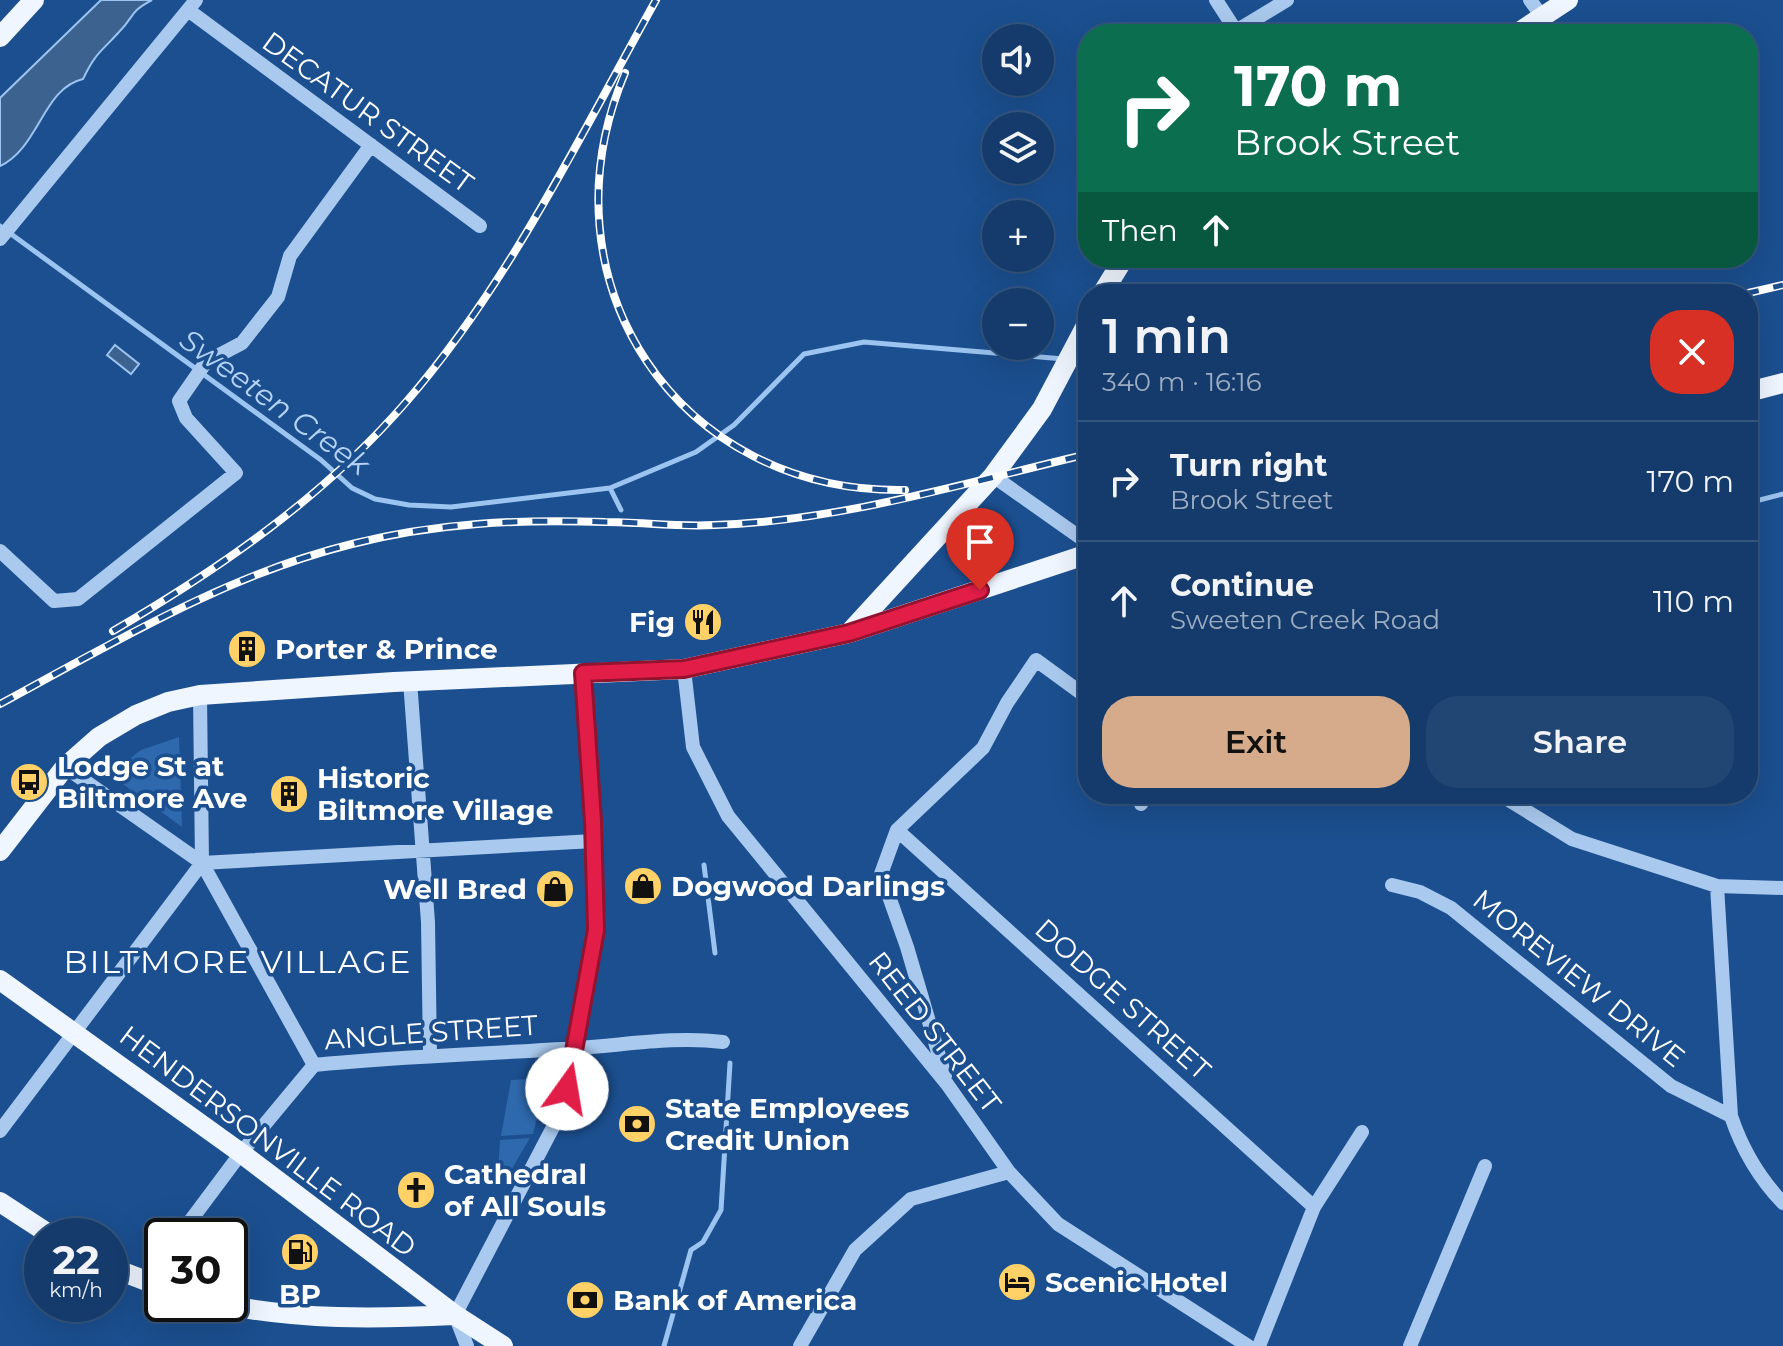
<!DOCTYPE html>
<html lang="en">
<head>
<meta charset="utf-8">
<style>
  :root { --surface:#143b6b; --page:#214673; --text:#f1f3f6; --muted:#9dadc1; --line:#33557e; --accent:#d6ab8b }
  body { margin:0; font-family:Montserrat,sans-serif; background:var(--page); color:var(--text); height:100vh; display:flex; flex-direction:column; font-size:30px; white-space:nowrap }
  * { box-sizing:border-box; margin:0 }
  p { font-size:26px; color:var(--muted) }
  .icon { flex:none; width:44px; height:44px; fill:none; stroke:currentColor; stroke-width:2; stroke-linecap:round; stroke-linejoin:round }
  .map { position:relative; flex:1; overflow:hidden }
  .sheet { position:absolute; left:1078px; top:284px; width:680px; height:520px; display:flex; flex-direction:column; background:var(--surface); border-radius:32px; box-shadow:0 8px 32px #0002,0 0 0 2px var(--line) }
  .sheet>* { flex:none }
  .hud { position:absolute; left:1078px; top:24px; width:680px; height:244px; border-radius:32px; box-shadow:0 8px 32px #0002,0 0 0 2px var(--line); background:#0b6e4f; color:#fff; overflow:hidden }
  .controls { position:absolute; left:982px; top:24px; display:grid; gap:16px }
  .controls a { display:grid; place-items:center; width:72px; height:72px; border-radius:50%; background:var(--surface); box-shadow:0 8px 32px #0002,0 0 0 2px var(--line); font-size:40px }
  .speed { position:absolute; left:24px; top:1218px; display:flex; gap:16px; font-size:40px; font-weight:700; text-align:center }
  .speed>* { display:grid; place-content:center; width:104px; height:104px; border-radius:50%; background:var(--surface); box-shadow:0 8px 32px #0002,0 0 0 2px var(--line); line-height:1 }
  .speed small { font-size:20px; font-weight:400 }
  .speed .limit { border:4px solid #111; border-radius:12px; background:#fff; color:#111 }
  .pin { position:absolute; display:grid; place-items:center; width:68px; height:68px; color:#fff; margin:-82px -34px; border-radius:50% 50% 50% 0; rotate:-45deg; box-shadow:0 0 8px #0007 }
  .pin .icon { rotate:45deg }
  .me { position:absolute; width:88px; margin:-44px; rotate:13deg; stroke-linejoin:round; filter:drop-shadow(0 0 6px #0008) }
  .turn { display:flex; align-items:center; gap:28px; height:168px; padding:0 24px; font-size:36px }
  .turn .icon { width:104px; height:104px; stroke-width:2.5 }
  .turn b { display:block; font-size:56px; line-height:68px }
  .then { display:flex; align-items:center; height:76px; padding:0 24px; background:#0003; gap:16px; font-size:30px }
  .round { display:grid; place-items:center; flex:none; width:84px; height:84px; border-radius:32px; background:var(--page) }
  .summary { display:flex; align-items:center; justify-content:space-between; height:136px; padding:0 24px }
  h1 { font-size:48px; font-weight:600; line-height:60px }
  .action { display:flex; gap:16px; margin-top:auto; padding:16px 24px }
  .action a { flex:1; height:92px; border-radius:32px; background:var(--accent); color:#111; font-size:32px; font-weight:600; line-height:92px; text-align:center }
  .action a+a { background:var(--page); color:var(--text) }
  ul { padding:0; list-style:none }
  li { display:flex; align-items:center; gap:24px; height:120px; padding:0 24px; border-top:2px solid var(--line) }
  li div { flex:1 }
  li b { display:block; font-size:30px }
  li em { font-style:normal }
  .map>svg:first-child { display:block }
  .green { fill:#2e69ad }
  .water { fill:#3c6290; stroke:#9cc4f0; stroke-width:2 }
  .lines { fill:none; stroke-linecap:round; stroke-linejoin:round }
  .stream { stroke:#9cc4f0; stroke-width:5 }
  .minor { stroke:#a9c9ee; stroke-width:14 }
  .major { stroke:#f0f6ff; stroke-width:20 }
  .rail-casing { stroke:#fff; stroke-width:8 }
  .rail { stroke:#1b4f8f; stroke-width:5; stroke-dasharray:15; stroke-linecap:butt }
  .route-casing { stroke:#92132f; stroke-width:20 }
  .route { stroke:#e11d48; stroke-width:14 }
  .labels { text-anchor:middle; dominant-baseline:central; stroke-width:7; stroke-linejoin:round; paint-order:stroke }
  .street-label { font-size:28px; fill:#fff; stroke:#1b4f8f }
  .poi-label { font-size:28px; font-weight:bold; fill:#fff; stroke:#1b4f8f; text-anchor:start }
  .water-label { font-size:30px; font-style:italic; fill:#b5d3f5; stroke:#1b4f8f }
  .quarter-label { font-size:32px; letter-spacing:2px; fill:#fff; stroke:#1b4f8f }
</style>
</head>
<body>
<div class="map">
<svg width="1783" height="1346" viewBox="0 0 1783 1346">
  <rect width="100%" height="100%" fill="#1b4f8f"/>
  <!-- green -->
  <path class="green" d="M179,737L182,827L109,774L141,750Z
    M547,1078L533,1134L501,1136L511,1080Z
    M530,1138L507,1177L498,1172L500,1140Z"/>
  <!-- water -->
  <path class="water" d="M101,0H152C129,12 135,16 119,32C101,52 96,52 83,79C43,88 39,148 0,166V98Z
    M115,345L139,364L131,374L107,355Z"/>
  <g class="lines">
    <!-- stream -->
    <path class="stream" d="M0,226L321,460L352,488L375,499L409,505L451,507L610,488L696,452L734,425L804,354L864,342L1064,359
      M1074,362L1088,367
      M610,488L621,510
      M1748,503L1783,494
      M704,865L715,953
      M664,1346L691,1250L703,1242L721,1210L730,1063"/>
    <!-- minor -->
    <path class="minor" d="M1216,0L1236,31L1287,0
      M1530,0L1543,18
      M188,10L480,226
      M0,239L196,0
      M993,476L1088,543
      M0,551L54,601L78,599L236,473L186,418L179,401L206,362L242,343L278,297L290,256L371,145
      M684,669L693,747L728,816L947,1084L1009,1172L1058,1224L1248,1346
      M410,681L428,922L430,1054
      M200,695L202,863
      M65,767L202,863L314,1065
      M1499,794L1572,839L1717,886L1783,888
      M1141,804L1146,794
      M897,830L1314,1207
      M1392,885L1420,892L1451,908L1671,1086L1731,1116
      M1717,886L1731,1116C1742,1149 1759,1178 1783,1203
      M945,1076L907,947L881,874L897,830L983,748L1007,703L1036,660L1088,698
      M0,1131L202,863L594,841
      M179,1236L241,1153L314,1065C402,1056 489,1054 577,1048C626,1045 674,1036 723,1042
      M146,1282L162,1259
      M467,1346L455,1315L563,1108L576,1048L596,930L593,821L583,673
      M800,1346L855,1250L911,1199L1009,1172
      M1259,1346L1314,1207L1362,1132
      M1410,1346L1485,1166"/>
    <!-- major -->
    <path class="major" d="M1516,34L1568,0
      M0,37L34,0
      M1102,294L1124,258
      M1748,392L1783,383
      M849,633L993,476L1042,409L1088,322
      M0,851L65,767L99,737L136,715L168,702L200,695L394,682L684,669L849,633L1088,554
      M0,980L241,1153L455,1315L503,1346
      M0,1202L52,1236
      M110,1267L162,1287
      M221,1304C300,1320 375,1319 455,1315"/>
    <!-- rail casing -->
    <g class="rail-casing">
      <path id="rail" d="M625,73C537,281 677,494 905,490
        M1744,294L1783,285
        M113,631C221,568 325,496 407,401C510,282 580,136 656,0
        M0,704C113,643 226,575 352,544C435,523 519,519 605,522C641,522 677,527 714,525C841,521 965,483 1088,454"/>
    </g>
    <!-- rail -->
    <use href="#rail" class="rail"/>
  </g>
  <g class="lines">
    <!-- route casing -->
    <g class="route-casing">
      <path id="route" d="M567,1089L596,930L593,821L583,673L684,669L849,633L980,590"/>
    </g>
    <!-- route -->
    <use href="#route" class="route"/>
  </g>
  <!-- icons -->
  <defs>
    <g id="restaurant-disc" transform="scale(2)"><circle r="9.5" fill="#ffd166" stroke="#1b4f8f"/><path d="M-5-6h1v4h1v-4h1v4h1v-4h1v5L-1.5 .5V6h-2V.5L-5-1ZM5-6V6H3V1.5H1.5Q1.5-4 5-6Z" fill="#111"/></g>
    <g id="building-disc" transform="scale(2)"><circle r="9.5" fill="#ffd166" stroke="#1b4f8f"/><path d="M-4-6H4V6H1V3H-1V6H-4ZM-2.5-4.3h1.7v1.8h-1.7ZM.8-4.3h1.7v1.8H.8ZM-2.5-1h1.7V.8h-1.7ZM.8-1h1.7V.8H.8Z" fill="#111"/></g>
    <g id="bus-disc" transform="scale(2)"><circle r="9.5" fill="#ffd166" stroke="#1b4f8f"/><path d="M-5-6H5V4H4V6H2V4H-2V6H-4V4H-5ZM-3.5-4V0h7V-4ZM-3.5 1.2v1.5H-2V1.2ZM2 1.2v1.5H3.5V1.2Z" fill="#111"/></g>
    <g id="shop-disc" transform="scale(2)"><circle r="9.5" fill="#ffd166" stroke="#1b4f8f"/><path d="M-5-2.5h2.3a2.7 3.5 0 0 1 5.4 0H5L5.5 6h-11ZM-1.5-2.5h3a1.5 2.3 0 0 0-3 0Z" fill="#111"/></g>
    <g id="bank-disc" transform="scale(2)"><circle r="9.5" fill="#ffd166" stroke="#1b4f8f"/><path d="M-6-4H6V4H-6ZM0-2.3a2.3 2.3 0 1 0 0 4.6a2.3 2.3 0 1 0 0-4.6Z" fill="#111"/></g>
    <g id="church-disc" transform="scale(2)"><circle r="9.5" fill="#ffd166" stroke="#1b4f8f"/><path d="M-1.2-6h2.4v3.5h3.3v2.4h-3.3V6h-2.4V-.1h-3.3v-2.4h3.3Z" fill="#111"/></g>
    <g id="fuel-disc" transform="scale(2)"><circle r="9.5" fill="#ffd166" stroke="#1b4f8f"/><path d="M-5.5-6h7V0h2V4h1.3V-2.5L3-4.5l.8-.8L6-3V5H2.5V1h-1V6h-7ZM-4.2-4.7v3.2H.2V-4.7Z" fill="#111"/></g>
    <g id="hotel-disc" transform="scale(2)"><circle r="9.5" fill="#ffd166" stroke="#1b4f8f"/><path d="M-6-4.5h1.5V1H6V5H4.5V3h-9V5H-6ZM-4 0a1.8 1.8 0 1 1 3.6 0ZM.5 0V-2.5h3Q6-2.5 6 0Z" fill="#111"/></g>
  </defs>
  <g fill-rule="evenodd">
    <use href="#restaurant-disc" x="703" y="622"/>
    <use href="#building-disc" x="247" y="649"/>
    <use href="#bus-disc" x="29" y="782"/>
    <use href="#building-disc" x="289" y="794"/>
    <use href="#shop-disc" x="643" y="886"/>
    <use href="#shop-disc" x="555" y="889"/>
    <use href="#bank-disc" x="637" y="1124"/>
    <use href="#church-disc" x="416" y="1190"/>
    <use href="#fuel-disc" x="300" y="1252"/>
    <use href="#hotel-disc" x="1017" y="1282"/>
    <use href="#bank-disc" x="585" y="1300"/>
  </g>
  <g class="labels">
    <!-- street labels -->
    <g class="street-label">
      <text transform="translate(368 112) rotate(36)">DECATUR STREET</text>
      <text transform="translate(1579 978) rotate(39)">MOREVIEW DRIVE</text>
      <text transform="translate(1123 999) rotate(42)">DODGE STREET</text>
      <text transform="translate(431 1032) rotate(-4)">ANGLE STREET</text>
      <text transform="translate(935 1032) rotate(52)">REED STREET</text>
      <text transform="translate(268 1141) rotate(37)">HENDERSONVILLE ROAD</text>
    </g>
    <!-- poi labels -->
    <g class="poi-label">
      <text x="675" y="622" text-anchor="end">Fig</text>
      <text x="275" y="649">Porter &amp; Prince</text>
      <text x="57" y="766">Lodge St at<tspan x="57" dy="32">Biltmore Ave</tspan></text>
      <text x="317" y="778">Historic<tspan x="317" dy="32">Biltmore Village</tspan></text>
      <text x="671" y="886">Dogwood Darlings</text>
      <text x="527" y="889" text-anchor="end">Well Bred</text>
      <text x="665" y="1108">State Employees<tspan x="665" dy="32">Credit Union</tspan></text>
      <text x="444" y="1174">Cathedral<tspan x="444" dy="32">of All Souls</tspan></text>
      <text x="1045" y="1282">Scenic Hotel</text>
      <text x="300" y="1294" text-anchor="middle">BP</text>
      <text x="613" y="1300">Bank of America</text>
    </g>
    <!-- water labels -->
    <g class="water-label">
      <text transform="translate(275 402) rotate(36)">Sweeten Creek</text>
    </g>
    <!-- quarter labels -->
    <g class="quarter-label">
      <text x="238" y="961">BILTMORE VILLAGE</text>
    </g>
  </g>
</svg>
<div class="controls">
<a><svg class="icon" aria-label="sound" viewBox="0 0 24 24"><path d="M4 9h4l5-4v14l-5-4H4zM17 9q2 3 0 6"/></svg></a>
<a><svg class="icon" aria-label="layers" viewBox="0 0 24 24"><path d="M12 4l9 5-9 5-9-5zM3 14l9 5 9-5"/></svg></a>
<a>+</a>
<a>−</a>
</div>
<div class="speed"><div>22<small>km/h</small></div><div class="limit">30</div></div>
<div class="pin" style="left:980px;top:590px;background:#d93025"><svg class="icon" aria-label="arrive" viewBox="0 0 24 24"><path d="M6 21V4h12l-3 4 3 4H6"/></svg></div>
<svg class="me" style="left:567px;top:1089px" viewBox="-20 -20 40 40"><circle r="19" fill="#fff"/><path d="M0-13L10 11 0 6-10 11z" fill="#e11d48"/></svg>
<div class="hud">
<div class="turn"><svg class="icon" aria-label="right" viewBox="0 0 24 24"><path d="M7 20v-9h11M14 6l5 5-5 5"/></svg><div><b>170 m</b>Brook Street</div></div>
<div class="then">Then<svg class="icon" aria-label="ahead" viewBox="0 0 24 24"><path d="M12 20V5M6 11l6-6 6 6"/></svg></div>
</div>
<section class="sheet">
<div class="summary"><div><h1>1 min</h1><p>340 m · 16:16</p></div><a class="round" style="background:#d93025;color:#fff"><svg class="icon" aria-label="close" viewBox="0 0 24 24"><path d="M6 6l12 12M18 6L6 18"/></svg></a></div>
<ul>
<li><svg class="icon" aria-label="right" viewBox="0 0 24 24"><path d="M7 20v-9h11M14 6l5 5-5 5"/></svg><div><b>Turn right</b><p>Brook Street</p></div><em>170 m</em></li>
<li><svg class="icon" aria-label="ahead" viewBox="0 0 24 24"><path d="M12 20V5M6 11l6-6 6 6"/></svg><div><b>Continue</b><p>Sweeten Creek Road</p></div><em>110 m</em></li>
</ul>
<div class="action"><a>Exit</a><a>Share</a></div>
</section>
</div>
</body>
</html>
